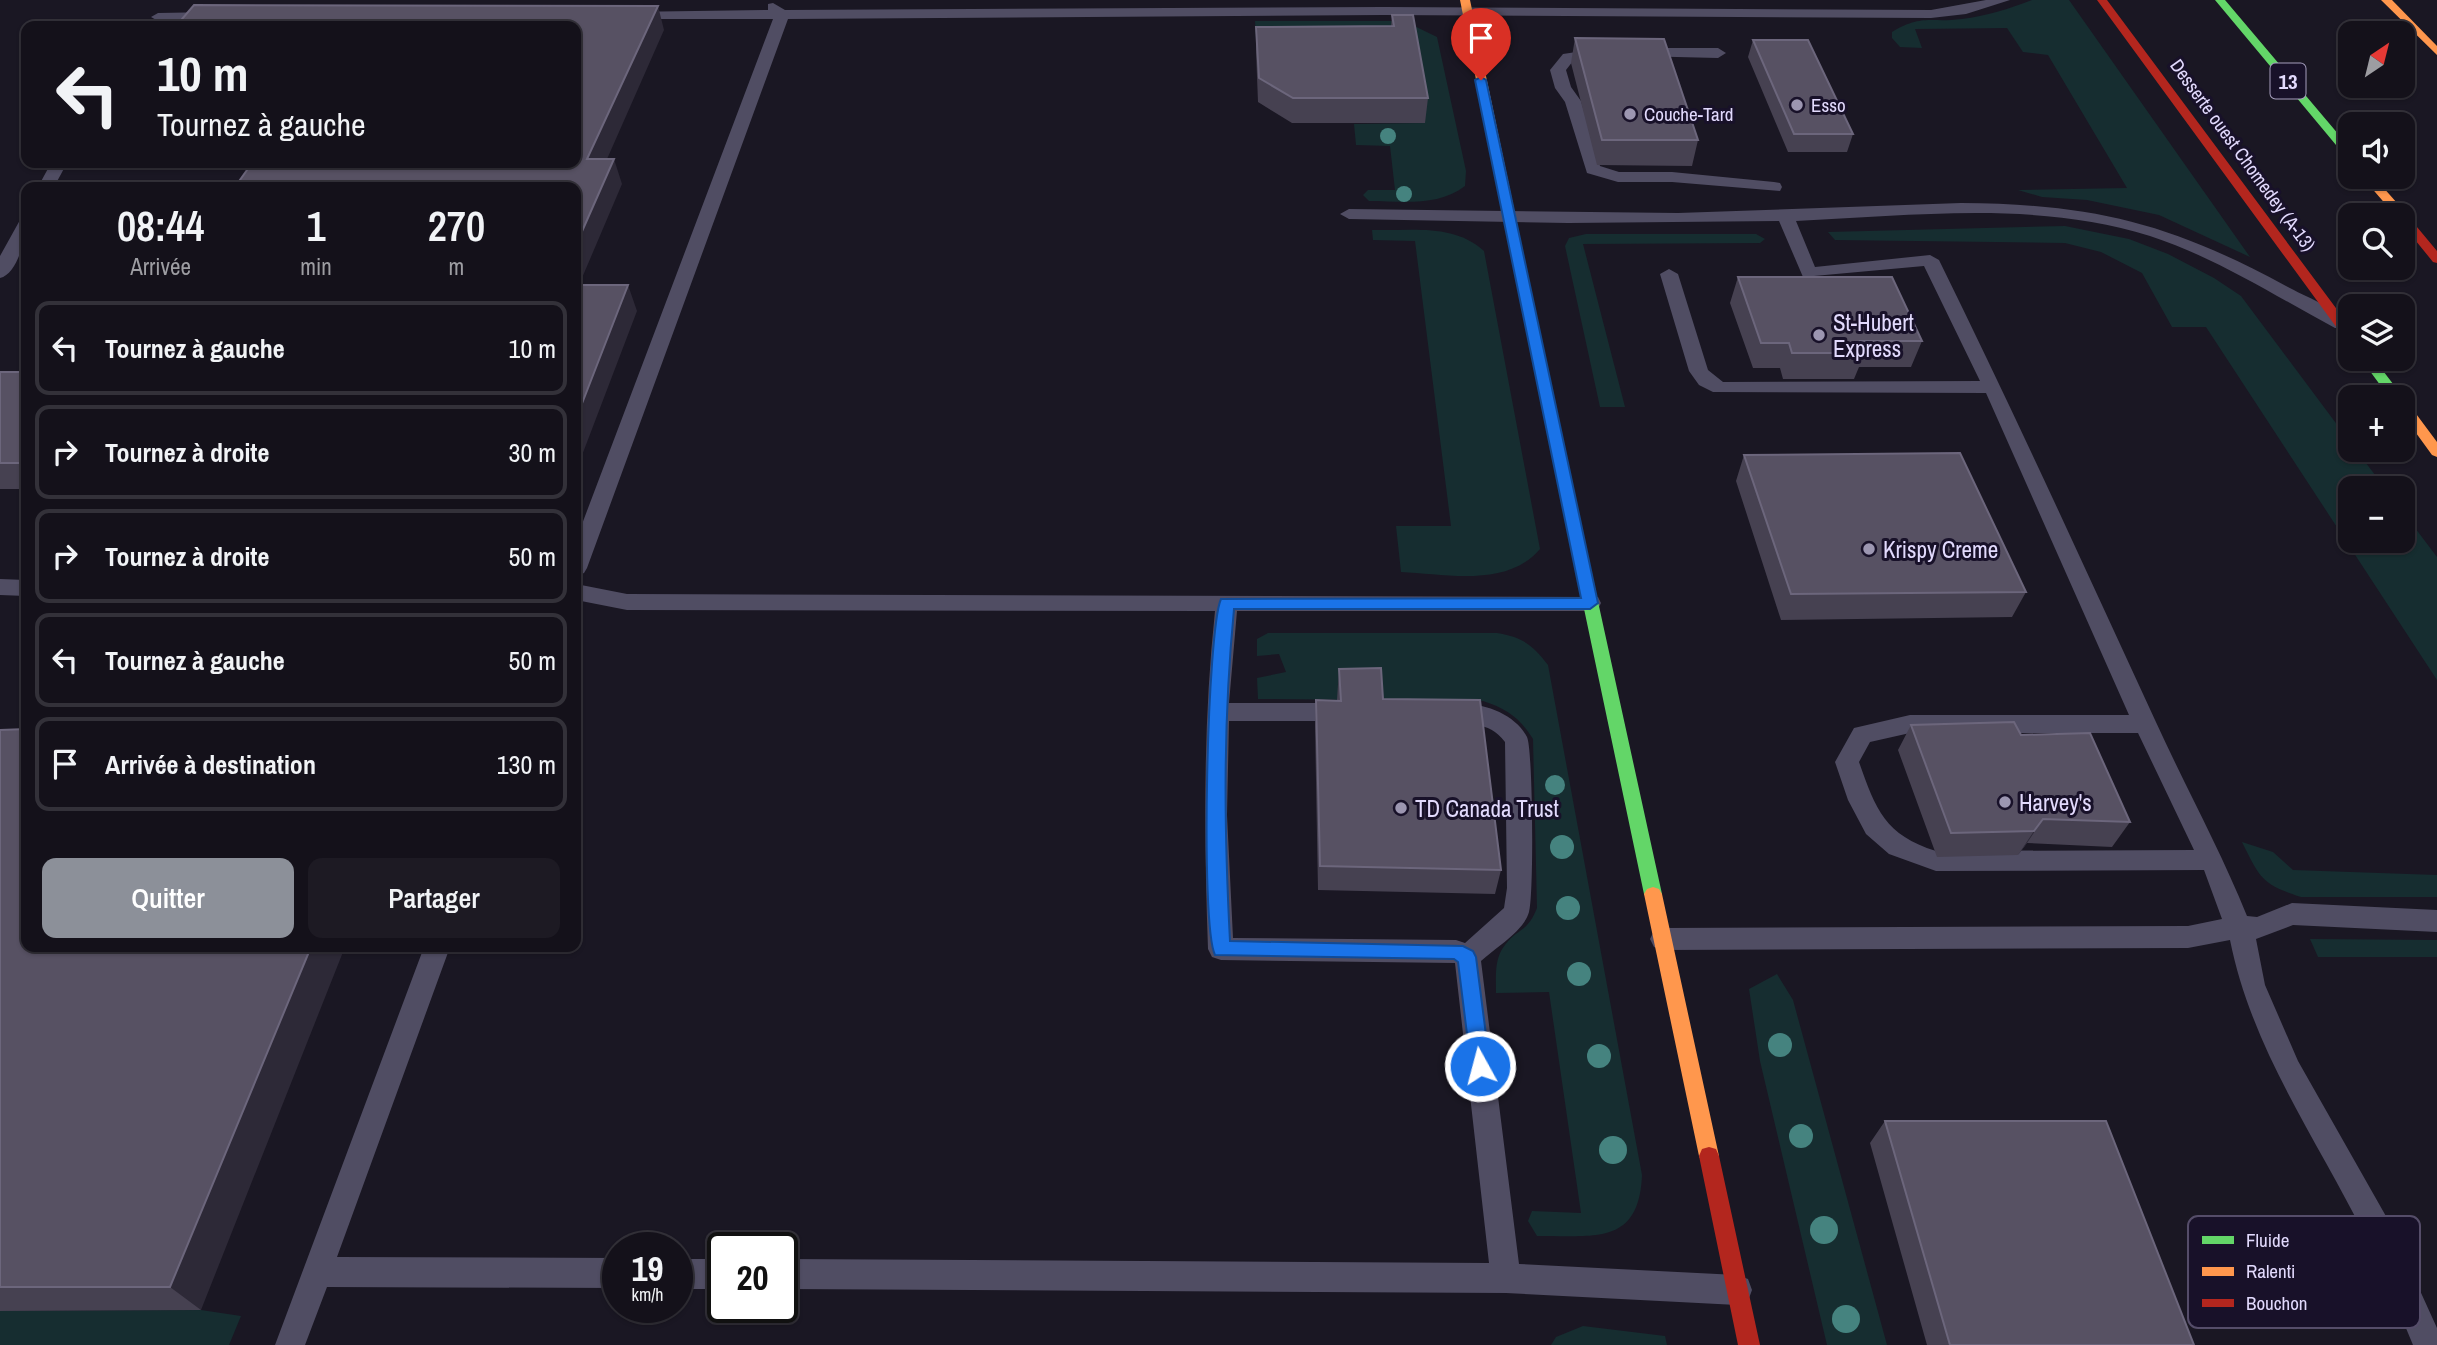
<!DOCTYPE html>
<html lang="fr">
<head>
<meta charset="utf-8">
<style>
  :root { --surface:#14111a; --page:#1d1a23; --text:#f1f3f6; --muted:#9d9da2; --line:#333139; --accent:#8c9099 }
  body { margin:0; font-family:"Archivo Narrow",sans-serif; background:var(--page); color:var(--text); height:100vh; display:flex; flex-direction:column; font-size:26px; white-space:nowrap }
  * { box-sizing:border-box; margin:0 }
  p { font-size:23px; color:var(--muted) }
  .icon { flex:none; width:38px; height:38px; fill:none; stroke:currentColor; stroke-width:2; stroke-linecap:round; stroke-linejoin:round }
  .map { position:relative; flex:1; overflow:hidden }
  .sheet { position:absolute; left:21px; top:182px; width:560px; height:770px; display:flex; flex-direction:column; background:var(--surface); border-radius:14px; box-shadow:0 2px 5px #0004,0 0 0 2px var(--line) }
  .sheet>* { flex:none }
  .guide { position:absolute; left:21px; top:21px; width:560px; height:147px; border-radius:14px; box-shadow:0 2px 5px #0004,0 0 0 2px var(--line); background:#14111a; color:var(--text); overflow:hidden }
  .needle { width:46px; rotate:35deg }
  .buttons { position:absolute; left:2338px; top:21px; display:grid; gap:14px }
  .buttons a { display:grid; place-items:center; width:77px; height:77px; border-radius:14px; background:var(--surface); box-shadow:0 2px 5px #0004,0 0 0 2px var(--line); font-size:35px }
  .speed { position:absolute; left:602px; top:1232px; display:flex; gap:14px; font-size:35px; font-weight:700; text-align:center }
  .speed>* { display:grid; place-content:center; width:91px; height:91px; border-radius:50%; background:var(--surface); box-shadow:0 2px 5px #0004,0 0 0 2px var(--line); line-height:1 }
  .speed small { font-size:18px; font-weight:400 }
  .speed .limit { border:4px solid #111; border-radius:10px; background:#fff; color:#111 }
  .pin { position:absolute; display:grid; place-items:center; width:60px; height:60px; color:#fff; margin:-72px -30px; border-radius:50% 50% 50% 0; rotate:-45deg; box-shadow:0 0 7px #0007 }
  .pin .icon { rotate:45deg }
  .me { position:absolute; width:77px; margin:-38px; rotate:353deg; stroke-linejoin:round; filter:drop-shadow(0 0 5px #0008) }
  .turn { display:flex; align-items:center; gap:24px; height:147px; padding:0 21px; font-size:32px }
  .turn .icon { width:91px; height:91px; stroke-width:2.5 }
  .turn b { display:block; font-size:49px; line-height:60px }
  .eta { display:flex; justify-content:space-evenly; align-items:center; height:119px; text-align:center }
  .eta b { font-size:42px; font-weight:600; line-height:49px }
  .primary-button { display:flex; gap:14px; margin-top:auto; padding:14px 21px }
  .primary-button a { flex:1; height:80px; border-radius:14px; background:var(--accent); color:#fff; font-size:28px; font-weight:600; line-height:80px; text-align:center }
  .primary-button a+a { background:var(--page); color:var(--text) }
  ul { padding:0; list-style:none }
  li { display:flex; align-items:center; gap:21px; height:94px; margin:0 14px 10px; padding:0 7px; border:4px solid var(--line); border-radius:14px }
  li div { flex:1 }
  li b { display:block; font-size:26px }
  li em { font-style:normal }
  .map>svg:first-child { display:block }
  .green { fill:#162d30 }
  .lines { fill:none; stroke-linecap:round; stroke-linejoin:round }
  .lane { fill:#504d63; fill-rule:evenodd }
  .fast { fill:#63d668; fill-rule:evenodd }
  .slow { fill:#ff974d; fill-rule:evenodd }
  .jam { fill:#b3261e; fill-rule:evenodd }
  .tree { fill:#45837f }
  .wall { fill:#464151 }
  .shaded-wall { fill:#2d2937 }
  .building { fill:#575163; stroke:#6c667c; stroke-width:2 }
  .route { fill:#1a73e8; stroke:#114b97; stroke-width:2 }
  .poi-dot { fill:#9c96b1; stroke:#181129; stroke-width:2.5 }
  .labels { text-anchor:middle; dominant-baseline:central; stroke-width:6; stroke-linejoin:round; paint-order:stroke }
  .far-poi-label { font-size:19px; fill:#e2dafd; stroke:#181129; text-anchor:start }
  .far-street-label { font-size:19px; fill:#e2dafd; stroke:#181129 }
  .shield { fill:#181129; stroke:#a59ebd; stroke-width:2 }
  .shield-label { font-size:21px; font-weight:bold; fill:#e2dafd }
  .poi-label { font-size:23px; fill:#e2dafd; stroke:#181129; text-anchor:start }
  .key { fill:#181129; stroke:#554d69; stroke-width:2 }
  .key-label { font-size:19px; fill:#e2dafd }
</style>
</head>
<body>
<div class="map">
<svg width="2437" height="1345" viewBox="0 0 2437 1345">
  <rect width="100%" height="100%" fill="#1a1723"/>
  <!-- green -->
  <path class="green" d="M2032,0H2069L2250,257L2159,215L2087,200L2042,197L2018,190L2127,188L2048,55L2023,52L2007,28L1915,29L1922,48L1900,47L1892,38V32C1922,14 1931,23 1962,19C1986,16 2009,9 2032,0Z
    M1255,21H1404L1437,37L1466,171L1465,186C1438,207 1402,201 1369,201L1363,195L1368,190H1395L1390,146L1356,145L1354,124L1425,123L1256,38Z
    M2065,226L2129,239L2168,254L2214,278L2241,296L2350,442V450H2356L2385,488H2350V541H2403V512L2437,557V680L2206,327H2172L2142,273L2101,252L2065,243L1835,240L1828,232Z
    M1372,230C1411,231 1454,223 1484,251L1540,549C1507,588 1446,574 1401,572L1396,526H1451L1415,241L1373,240Z
    M1586,234H1756L1765,239L1760,243L1583,244L1625,407H1600L1565,246L1569,238Z
    M1268,633H1497C1522,637 1533,645 1548,665L1642,1175C1639,1247 1593,1235 1537,1236L1528,1221L1532,1211L1581,1213L1549,992L1496,993C1496,977 1494,958 1505,945C1518,928 1527,933 1537,908L1533,739C1519,717 1507,709 1483,701L1258,699L1257,678L1286,672L1279,654L1257,656V639Z
    M2242,842L2273,852L2293,870L2437,875V897H2301C2261,884 2260,878 2242,842Z
    M2310,939L2437,940V957H2318Z
    M1777,974L1793,1000L1887,1345H1827L1760,1061L1749,989Z
    M201,1310L241,1316L229,1345H0V1311Z
    M1583,1326L1665,1336L1667,1345H1551L1556,1337Z"/>
  <g class="lines">
    <!-- lane -->
    <path class="lane" d="M1986,0H2010L1966,14L1931,18L1383,15L788,19L587,568L584,573L576,576V540L773,19H630L625,18V12L768,10V4L773,3L785,10L1383,7L1931,10Z
      M214,12L221,16L219,19L158,21L151,17L158,13Z
      M1603,48L1608,50V56L1573,61L1566,70L1571,87L1581,101L1600,166L1619,172H1672L1774,182L1780,183L1782,187L1780,191L1672,182H1618L1587,173L1565,102L1555,88L1550,70L1563,54Z
      M1640,48H1718L1726,53L1718,58L1635,56V50Z
      M51,163H67L54,187H38Z
      M1961,203C2093,204 2170,223 2286,286C2306,297 2334,307 2350,323L2349,328H2335C2275,296 2215,257 2150,236C2036,200 1913,216 1796,221L1815,267L1930,255L1939,260C2014,412 2084,566 2155,720C2185,786 2220,849 2247,916L2257,917L2292,903L2437,910V932L2293,925L2256,939L2265,985L2298,1061L2387,1218L2437,1328V1345H2413C2398,1309 2384,1273 2366,1238C2317,1139 2252,1050 2230,940L2188,948L1663,950L1654,947L1650,939L1654,931L1663,928L2188,926L2222,919L2204,870L1936,871L1889,854L1866,834L1848,800L1835,762L1854,728L1910,715H2129L1986,393L1713,392L1699,385L1689,371L1660,274L1669,269L1678,274L1708,370L1723,382L1980,381L1924,266L1803,277L1779,221L1568,223L1349,219L1340,214L1349,209L1678,213ZM1910,733H2138L2194,850L1936,851C1885,835 1876,810 1859,762L1870,742Z
      M26,219C27,235 18,274 0,278V256L20,220Z
      M0,579L26,580V596L0,595Z
      M576,584L627,594L1598,597L1601,603L1598,609L1590,611H1237L1229,703H1337L1345,706L1349,712L1345,718L1337,721H1229L1227,815L1233,938L1456,940L1465,943L1504,908L1507,888L1505,742C1488,719 1467,727 1443,719L1439,713L1443,707C1471,698 1513,710 1527,737C1533,749 1534,896 1529,912C1524,931 1495,948 1481,961L1519,1264L1737,1275L1748,1279L1752,1290L1748,1301L1737,1305L1506,1293L782,1289V1259L1489,1263L1455,963L1221,960L1212,957L1208,949C1204,835 1203,724 1215,611L627,610L576,600Z
      M424,947H450L337,1257L618,1258V1288L327,1287L305,1345H275Z
      M677,1259H723V1289H677Z"/>
    <!-- fast -->
    <path class="fast" d="M2215,0H2225L2350,148V158L2346,157Z
      M2361,359H2374L2403,397H2389Z
      M1553,424L1560,428L1662,894L1659,899L1653,901L1647,899L1644,894L1546,428Z"/>
    <!-- slow -->
    <path class="slow" d="M1460,0H1470L1560,428L1553,432L1546,428Z
      M2381,0H2392L2437,46V55Z
      M2362,177H2374L2405,212V218L2395,215Z
      M2403,402L2408,403L2437,442V457L2432,455L2403,415Z
      M1653,887L1659,889L1662,894L1719,1156L1716,1163L1709,1165L1702,1163L1699,1156L1644,894L1647,889Z"/>
    <!-- jam -->
    <path class="jam" d="M2097,0H2107L2350,327V340L2345,339Z
      M2403,214L2407,215L2437,251V263L2433,262L2403,225V215H2400Z
      M1709,1147L1716,1149L1719,1156L1760,1345H1738L1699,1156L1702,1149Z"/>
  </g>
  <!-- trees -->
  <g class="tree">
    <circle cx="1388" cy="136" r="8"/>
    <circle cx="1404" cy="194" r="8"/>
    <circle cx="1555" cy="785" r="10"/>
    <circle cx="1562" cy="847" r="12"/>
    <circle cx="1568" cy="908" r="12"/>
    <circle cx="1579" cy="974" r="12"/>
    <circle cx="1780" cy="1045" r="12"/>
    <circle cx="1599" cy="1056" r="12"/>
    <circle cx="1801" cy="1136" r="12"/>
    <circle cx="1613" cy="1150" r="14"/>
    <circle cx="1824" cy="1230" r="14"/>
    <circle cx="1846" cy="1319" r="14"/>
  </g>
  <!-- wall -->
  <path class="wall" d="M1392,15L1428,98L1425,123H1292L1258,102L1256,51V27L1391,26Z
    M1575,38L1698,140L1692,166L1597,165L1571,63Z
    M1753,40L1853,134L1847,152H1788L1748,57Z
    M95,163H169L168,164H95Z
    M1738,277L1922,341L1911,367H1859L1854,379H1783L1780,368H1753L1730,303Z
    M0,372H26V489H0Z
    M1744,455L2026,592L2012,617L1781,620L1736,481Z
    M1339,669L1383,699L1501,870L1495,894L1318,890L1315,726L1316,700H1337Z
    M1911,725L2021,735L2130,822L2112,847L2027,843L2018,855L1937,857L1898,750Z
    M0,730L201,1310L0,1311Z
    M1885,1121L2194,1345H1927L1870,1143Z"/>
  <!-- shaded-wall -->
  <path class="shaded-wall" d="M658,6L664,30L596,184L587,159Z
    M614,159L622,184L576,292V245Z
    M628,285L637,311L576,471V419Z
    M2043,819L2027,843L2018,855L2034,831Z
    M311,947H345L201,1310L170,1287Z"/>
  <!-- building -->
  <path class="building" d="M194,5L658,6L587,159H614L576,245V187H235L252,163H576V26H176Z
    M1392,15H1413L1428,98H1293L1259,78L1256,27L1394,26Z
    M1575,38L1664,39L1698,140H1602Z
    M1753,40H1808L1853,134H1794Z
    M1738,277H1892L1922,341H1860L1864,353H1792L1789,343H1761Z
    M576,285H628L576,419Z
    M0,372H26V463H0Z
    M1960,453L2026,592L1791,594L1744,455Z
    M1381,668L1383,699L1480,700L1501,870L1320,866L1316,700L1341,701L1339,669Z
    M2014,722L2021,735L2090,733L2130,822L2043,819L2034,831L1951,833L1911,725Z
    M26,729V947H311L170,1287H0V730Z
    M1885,1121H2106L2194,1345H1950Z"/>
  <!-- route -->
  <path class="route" d="M1481,77L1486,80L1598,603L1590,609H1234C1223,723 1224,827 1230,941L1463,946L1473,951L1476,957L1490,1066L1487,1072L1480,1075L1473,1072L1471,1066L1458,962L1454,959L1215,955C1200,925 1207,630 1221,599L1581,598L1475,80Z"/>
  <!-- markers -->
  <g class="poi-dot">
    <circle cx="1797" cy="105" r="7"/>
    <circle cx="1630" cy="114" r="7"/>
    <circle cx="1819" cy="335" r="7"/>
    <circle cx="1869" cy="549" r="7"/>
    <circle cx="2005" cy="802" r="7"/>
    <circle cx="1401" cy="808" r="7"/>
  </g>
  <g class="labels">
    <!-- far-poi labels -->
    <g class="far-poi-label">
      <text x="1811" y="105">Esso</text>
      <text x="1644" y="114">Couche-Tard</text>
    </g>
    <!-- far-street labels -->
    <g class="far-street-label">
      <text transform="translate(2243 155) rotate(54)">Desserte ouest Chomedey (A-13)</text>
    </g>
    <!-- shield labels -->
    <rect class="shield" x="2270.5" y="63.5" width="35" height="35" rx="5"/>
    <g class="shield-label">
      <text x="2288" y="81">13</text>
    </g>
    <!-- poi labels -->
    <g class="poi-label">
      <text x="1833" y="322">St-Hubert<tspan x="1833" dy="26">Express</tspan></text>
      <text x="1883" y="549">Krispy Creme</text>
      <text x="2019" y="802">Harvey's</text>
      <text x="1415" y="808">TD Canada Trust</text>
    </g>
  </g>
  <!-- legend -->
  <rect x="2188" y="1216" width="232" height="112" rx="10" class="key"/>
  <rect x="2202" y="1236" width="32" height="8" fill="#63d668"/>
  <rect x="2202" y="1267" width="32" height="9" fill="#ff974d"/>
  <rect x="2202" y="1299" width="32" height="8" fill="#b3261e"/>
  <g class="key-label">
    <text x="2246" y="1247">Fluide</text>
    <text x="2246" y="1278">Ralenti</text>
    <text x="2246" y="1310">Bouchon</text>
  </g>
</svg>
<div class="buttons">
<a><svg class="needle" viewBox="-14 -14 28 28"><path d="M0-13l5 13h-10z" fill="#e53935"/><path d="M0 13l5-13h-10z" fill="#9d9da2"/></svg></a>
<a><svg class="icon" aria-label="sound" viewBox="0 0 24 24"><path d="M4 9h4l5-4v14l-5-4H4zM17 9q2 3 0 6"/></svg></a>
<a><svg class="icon" aria-label="search" viewBox="0 0 24 24"><circle cx="10" cy="10" r="6"/><path d="M15 15l6 6"/></svg></a>
<a><svg class="icon" aria-label="layers" viewBox="0 0 24 24"><path d="M12 4l9 5-9 5-9-5zM3 14l9 5 9-5"/></svg></a>
<a>+</a>
<a>−</a>
</div>
<div class="speed"><div>19<small>km/h</small></div><div class="limit">20</div></div>
<div class="pin" style="left:1481px;top:80px;background:#d93025"><svg class="icon" aria-label="arrive" viewBox="0 0 24 24"><path d="M6 21V4h12l-3 4 3 4H6"/></svg></div>
<svg class="me" style="left:1480px;top:1066px" viewBox="-20 -20 40 40"><circle r="17" fill="#1a73e8" stroke="#fff" stroke-width="3"/><path d="M0-11L8 9 0 5-8 9z" fill="#fff"/></svg>
<div class="guide">
<div class="turn"><svg class="icon" aria-label="left" viewBox="0 0 24 24"><path d="M17 20v-9H6M10 6l-5 5 5 5"/></svg><div><b>10 m</b>Tournez à gauche</div></div>
</div>
<section class="sheet">
<div class="eta">
<div><b>08:44</b><p>Arrivée</p></div>
<div><b>1</b><p>min</p></div>
<div><b>270</b><p>m</p></div>
</div>
<ul>
<li><svg class="icon" aria-label="left" viewBox="0 0 24 24"><path d="M17 20v-9H6M10 6l-5 5 5 5"/></svg><div><b>Tournez à gauche</b></div><em>10 m</em></li>
<li><svg class="icon" aria-label="right" viewBox="0 0 24 24"><path d="M7 20v-9h11M14 6l5 5-5 5"/></svg><div><b>Tournez à droite</b></div><em>30 m</em></li>
<li><svg class="icon" aria-label="right" viewBox="0 0 24 24"><path d="M7 20v-9h11M14 6l5 5-5 5"/></svg><div><b>Tournez à droite</b></div><em>50 m</em></li>
<li><svg class="icon" aria-label="left" viewBox="0 0 24 24"><path d="M17 20v-9H6M10 6l-5 5 5 5"/></svg><div><b>Tournez à gauche</b></div><em>50 m</em></li>
<li><svg class="icon" aria-label="arrive" viewBox="0 0 24 24"><path d="M6 21V4h12l-3 4 3 4H6"/></svg><div><b>Arrivée à destination</b></div><em>130 m</em></li>
</ul>
<div class="primary-button"><a>Quitter</a><a>Partager</a></div>
</section>
</div>
</body>
</html>
